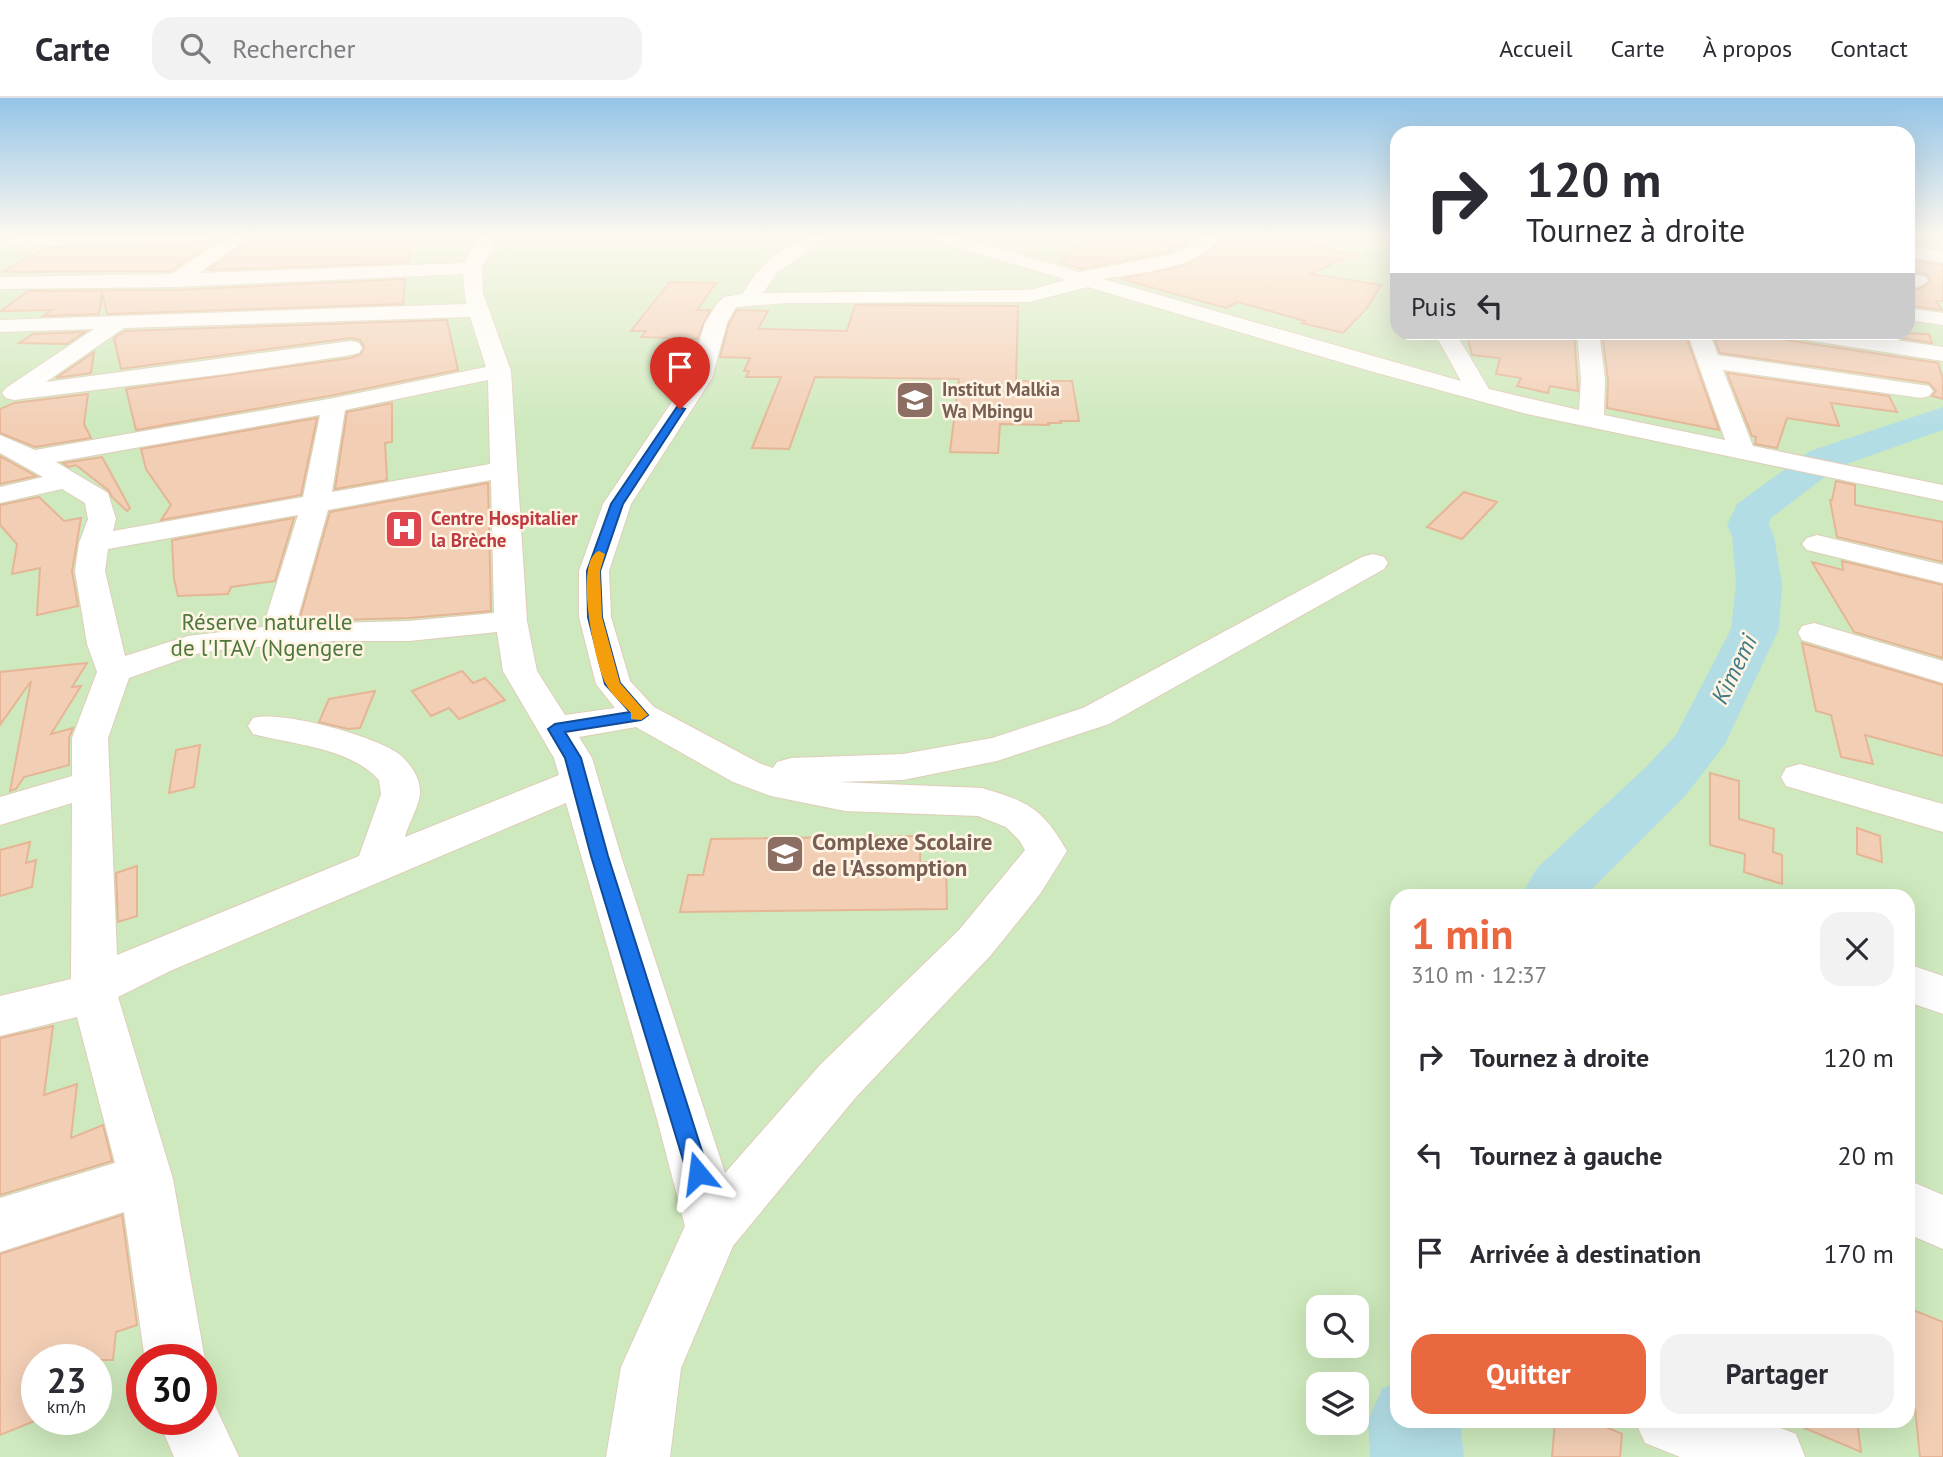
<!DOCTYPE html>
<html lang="fr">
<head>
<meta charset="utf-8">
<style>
  :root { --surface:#fff; --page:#f2f2f3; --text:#2b2b33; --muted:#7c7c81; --line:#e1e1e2; --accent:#e96840 }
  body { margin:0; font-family:"PT Sans",sans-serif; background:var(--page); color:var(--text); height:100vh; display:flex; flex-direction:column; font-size:26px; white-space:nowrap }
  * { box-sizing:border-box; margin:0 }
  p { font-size:23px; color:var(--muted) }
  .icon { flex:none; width:38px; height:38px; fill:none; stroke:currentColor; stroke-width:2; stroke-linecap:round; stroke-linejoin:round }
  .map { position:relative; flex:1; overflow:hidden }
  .side { position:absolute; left:1390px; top:791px; width:525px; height:539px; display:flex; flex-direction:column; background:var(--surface); border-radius:21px; box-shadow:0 7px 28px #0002 }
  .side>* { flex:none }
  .banner { position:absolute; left:1390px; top:28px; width:525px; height:214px; border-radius:21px; box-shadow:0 7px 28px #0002; background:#fff; color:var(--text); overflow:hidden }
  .controls { position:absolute; left:1306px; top:1197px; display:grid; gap:14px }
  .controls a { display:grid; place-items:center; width:63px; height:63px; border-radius:14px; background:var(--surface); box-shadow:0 7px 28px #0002; font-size:35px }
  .speed { position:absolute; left:21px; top:1246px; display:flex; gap:14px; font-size:35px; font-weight:700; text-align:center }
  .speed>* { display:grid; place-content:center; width:91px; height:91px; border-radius:50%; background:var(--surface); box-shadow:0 7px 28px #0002; line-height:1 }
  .speed small { font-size:18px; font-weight:400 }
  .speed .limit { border:10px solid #d22; background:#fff; color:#111 }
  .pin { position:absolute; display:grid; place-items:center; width:60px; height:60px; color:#fff; margin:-72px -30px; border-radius:50% 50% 50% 0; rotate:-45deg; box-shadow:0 0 7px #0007 }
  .pin .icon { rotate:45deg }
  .me { position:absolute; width:77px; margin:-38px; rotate:344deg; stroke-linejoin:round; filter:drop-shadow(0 0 5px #0008) }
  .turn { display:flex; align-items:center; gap:24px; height:147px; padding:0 21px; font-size:32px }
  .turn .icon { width:91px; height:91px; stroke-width:2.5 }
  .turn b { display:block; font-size:49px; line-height:60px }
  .then { display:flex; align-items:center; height:66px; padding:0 21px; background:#0003; gap:14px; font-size:26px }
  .round { display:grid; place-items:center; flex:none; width:74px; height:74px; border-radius:21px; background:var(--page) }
  .summary { display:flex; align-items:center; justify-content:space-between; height:119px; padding:0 21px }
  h1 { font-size:42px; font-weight:700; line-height:52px; color:var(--accent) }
  .action { display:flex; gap:14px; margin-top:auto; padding:14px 21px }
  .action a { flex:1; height:80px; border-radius:21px; background:var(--accent); color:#fff; font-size:28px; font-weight:700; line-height:80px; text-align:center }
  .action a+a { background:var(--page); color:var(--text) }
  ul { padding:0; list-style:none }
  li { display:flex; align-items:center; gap:21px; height:98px; padding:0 21px }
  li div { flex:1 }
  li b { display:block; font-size:26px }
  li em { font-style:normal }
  header { display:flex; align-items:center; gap:42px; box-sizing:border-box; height:98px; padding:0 35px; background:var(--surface); border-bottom:2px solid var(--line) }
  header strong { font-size:33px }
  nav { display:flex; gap:38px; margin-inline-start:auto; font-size:24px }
  .search { width:490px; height:63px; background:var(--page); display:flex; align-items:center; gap:18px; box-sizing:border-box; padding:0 24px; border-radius:21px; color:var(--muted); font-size:26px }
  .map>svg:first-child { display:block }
  .green { fill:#cee9bd; fill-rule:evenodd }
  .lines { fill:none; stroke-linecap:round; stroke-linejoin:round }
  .river { fill:#b3dde5; fill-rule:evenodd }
  .building { fill:#f2ceb5; stroke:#e5b595; stroke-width:2 }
  .minor-casing { stroke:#e0cdba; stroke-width:2 }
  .minor { fill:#fff; fill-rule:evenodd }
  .route { fill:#1a73e8; stroke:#114b97; stroke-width:2 }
  .slow { fill:#f59e0b }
  .labels { text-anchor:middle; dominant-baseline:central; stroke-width:5; stroke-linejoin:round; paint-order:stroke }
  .far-education-label { font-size:19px; font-weight:bold; fill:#785e54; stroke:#fff5e4; text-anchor:start }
  .far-health-label { font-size:19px; font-weight:bold; fill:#be3a42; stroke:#fff5e4; text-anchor:start }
  .park-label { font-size:23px; fill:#4e783e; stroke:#fff5e4 }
  .education-label { font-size:23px; font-weight:bold; fill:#785e54; stroke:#fff5e4; text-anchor:start }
  .water-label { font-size:24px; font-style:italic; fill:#407986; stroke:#fff5e4 }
</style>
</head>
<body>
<header>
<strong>Carte</strong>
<div class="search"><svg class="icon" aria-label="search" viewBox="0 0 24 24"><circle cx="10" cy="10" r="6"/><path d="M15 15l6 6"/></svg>Rechercher</div>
<nav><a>Accueil</a><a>Carte</a><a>À propos</a><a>Contact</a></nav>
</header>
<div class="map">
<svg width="1943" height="1359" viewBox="0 0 1943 1359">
  <rect width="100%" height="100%" fill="#fcf1dd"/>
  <!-- green -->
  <path class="green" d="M0,137H1396V234H1908V137H1943V1359H0ZM1396,798H1908V1323H1396ZM1318,1209H1356V1248H1318ZM37,1262H96V1321H37ZM142,1262H201V1321H142ZM1318,1286H1356V1325H1318Z"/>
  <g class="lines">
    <!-- river -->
    <path class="river" d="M1943,309V332L1838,369L1771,420L1769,427L1774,438L1782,486L1779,531L1725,646L1686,697L1585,798H1521L1537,770L1646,669L1676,637L1731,531L1736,486L1732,438L1727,427L1737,406L1810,353Z
      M1396,1284V1323H1460L1464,1359H1370L1368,1323L1382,1291Z"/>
  </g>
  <!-- building -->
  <path class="building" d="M376,137L372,140H418L411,146H414L407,165L208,172L251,141Z
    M1093,137H1199L1168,154L1082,171L1059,164Z
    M1224,137H1346L1321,149L1352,157L1310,176L1381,187L1367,210L1343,235L1302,225L1305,223L1238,204L1226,210L1121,181L1185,167L1213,151Z
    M220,141L171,173L2,174L45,150L196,146Z
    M1908,162L1943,167V203H1936L1942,212L1912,208L1908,201V190L1919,191L1931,184L1926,176L1908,173Z
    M405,181L403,206L107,216L102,195L99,216L43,218L52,212L1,213L28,193L175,192Z
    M670,184L716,185L697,212H710L697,241L641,239L646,233H631Z
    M855,207L1018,208L1016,283H1072L1079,323H1060L1061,325H1048L1049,327L1000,326L998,355L950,354L959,281L815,279L789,351L752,350L781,279H746L749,273H744L750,260L720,259L729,226L737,212L768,213L758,231L847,233Z
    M447,222L458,272L334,297L136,332L126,291L351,260L361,256L364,249L360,242L351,240L121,271L114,240L125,233Z
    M85,234L67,246L19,245L33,236Z
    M1466,234H1574L1578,293L1550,288L1548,295L1517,288L1521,280L1496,276L1500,260L1472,257Z
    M1602,234H1656L1686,238L1719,332L1607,310L1608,282Z
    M1716,234H1775L1782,237L1786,242L1938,265L1943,281V301L1932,298L1936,293L1929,285L1720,255L1715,242H1717Z
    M1863,234L1929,236L1932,245Z
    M94,254L91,275L56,280Z
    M1727,275L1889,298L1897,314L1831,305L1839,328L1787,320L1777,350L1755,346L1756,339L1752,338Z
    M88,296L84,326L91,340L35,349L0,335V311L14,305Z
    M392,305V344L385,345L387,382L335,391L347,314Z
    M317,320L301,397L161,422L171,407L146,371L141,351Z
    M0,358L36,378L0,386Z
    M102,359L130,410L127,413L112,399L109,393L76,367L69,369L63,365Z
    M1836,383L1855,387V407L1943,424V464L1837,439L1830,402H1832Z
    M488,385L491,513L409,520L299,523L330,414Z
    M1464,394L1497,404L1462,441L1427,429Z
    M39,399L64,423L81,420L72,473L78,508L37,517L40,470L12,476L17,446L0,427V407Z
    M294,420L275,483L231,489L228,496L178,498L174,481L172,442Z
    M1842,463L1943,487V560L1854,534L1812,464L1843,472Z
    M1802,545L1943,587V658L1865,637L1873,666L1841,659L1831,617L1816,613Z
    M87,565L72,589L81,588L51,636L73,630L69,640V667L24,679L16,691L10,693L31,583L0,627V574Z
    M462,573L473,585L485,580L505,602L459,621L449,610L431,618L412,593Z
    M375,593L360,630L348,631L319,624L329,601Z
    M200,647L194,689L169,695L176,652Z
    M1710,675L1739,683V721L1774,731L1773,754L1782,757V786L1744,774L1745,756L1710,747Z
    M1857,730L1880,738L1882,764L1857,756Z
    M921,738L920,764H946L947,811L680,814L688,777H703L711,741Z
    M30,744L26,765L36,762L32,789L0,798V752Z
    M137,768V818L118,824L116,775Z
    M53,928L44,997L77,986L71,1040L103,1027L112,1063L0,1097V940Z
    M122,1117L137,1227L116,1234L113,1262H37V1322L0,1337V1156Z
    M1908,1210L1943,1224V1359H1920L1915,1310L1909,1308L1908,1299Z
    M1555,1323H1592L1622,1336L1620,1359H1552Z
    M1788,1323H1857L1861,1354Z"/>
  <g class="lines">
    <!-- minor casing -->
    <g class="minor-casing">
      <path id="minor" d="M40,137H222L213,142L0,149V139Z
        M231,137H252L199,175L465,165L479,137H497L482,170L483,195L511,273L527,523L537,573L565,617L615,610L596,586L579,519V473L603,406L688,280L705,225L716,207L724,199L742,196L757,174L773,159L808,137H830L778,174L763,195L1029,192L1067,182L929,141L926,137H955L1079,174L1169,157L1186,150L1204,137H1222C1197,172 1143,174 1103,181L1461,283L1434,234H1455L1489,291L1579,312L1581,282L1577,234H1599L1605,282L1604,317L1725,342L1687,234H1709L1718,257L1929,288L1933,293L1929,298L1921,300L1723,272L1753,348L1943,387V403L1527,316L1370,273L1088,189L1029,204L786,205L736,209L727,225L712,280L631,406L609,473L611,519L630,583L654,609L761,666L773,670L777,664L791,660L903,656L992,640L1083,610L1362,459L1373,456L1384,459L1388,465L1384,471L1109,626L997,663L903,682L838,684L982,690C1029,704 1042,710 1067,753L1040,796L991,857L856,999L733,1148L681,1270L670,1359H606L621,1269L685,1128L657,1021L566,705L170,873L118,899L173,1081L205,1262L201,1272V1262H145L124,1114L0,1154V1100L115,1065L77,919L0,938V898L71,881L72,705L0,727V699L72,678V640L97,574L87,546L75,473L79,445L88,421L85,405L62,391L0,405V389L43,379L0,355V337L35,352L334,300L486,269L470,219L124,230L46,284L351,243L359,245L362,250L359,255L351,257L225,276L14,302L6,300L2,295L6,290L94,231L0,234V222L466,206L463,176L175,189L0,191V179L172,176ZM488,282L490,366L332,394L345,312ZM320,317L303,399L113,433L116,421L108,395L56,364ZM491,382L494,515L409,523L296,526L328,412ZM298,417L263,529L188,538L125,558L105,473L108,451ZM497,534L503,573L554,660L559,677L405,739C408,727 421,704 420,693C420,679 409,664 399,656C375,638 281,612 253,620L248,628L253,636C294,647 349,649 379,682L381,696L359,758L117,857L108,640L129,580L196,556L219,552L333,543H409ZM636,629L733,684L771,698L845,713L978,718L1006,729L1019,742L1025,752L959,832L820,967L725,1075L621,758L592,660L579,639Z
        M1908,148L1943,153V165L1908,159Z
        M1908,175L1925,179L1928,183L1918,189L1908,187Z
        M1908,210L1943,215V227L1908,222Z
        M1784,234H1842L1943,249V263L1794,240L1786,239Z
        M1817,437L1943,467V485L1807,452L1802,446L1807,440Z
        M1814,525L1943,563V585L1802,542L1798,535L1802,528Z
        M1800,666L1943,706V734L1786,688L1781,679L1786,670Z
        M1908,866L1943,878V916L1908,904Z
        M1908,1082L1943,1097V1151L1908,1136Z
        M201,1295L211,1299L239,1359H174L158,1321H201Z
        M1635,1323H1762L1796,1336L1805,1359H1680L1645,1345Z"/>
    </g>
    <!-- minor -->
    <use href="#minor" class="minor"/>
  </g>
  <!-- sky -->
  <linearGradient id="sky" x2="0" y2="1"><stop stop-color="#93c4e7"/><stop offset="0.42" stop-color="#fef9f0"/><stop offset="1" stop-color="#fef9f0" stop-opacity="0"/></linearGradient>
  <rect width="1943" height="328" fill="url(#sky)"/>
  <!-- route -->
  <path class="route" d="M677,309L685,311L623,406L600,473L602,519L620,585L648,617L641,622L565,634L581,660L608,758L709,1075L706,1083L698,1086L690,1083L687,1075L591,758L565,660L548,631L555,626L630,614L605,586L588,519L587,473L611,406Z"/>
  <!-- slow -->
  <path class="slow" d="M599,453L605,456L600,473L602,519L620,585L648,617L641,622L631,621V615C623,606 611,597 606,586C595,566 573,462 599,453Z"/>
  <!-- icons -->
  <defs>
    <g id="school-square" transform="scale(2.0125)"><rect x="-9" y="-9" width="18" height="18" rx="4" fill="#8d6e63" stroke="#fff5e4"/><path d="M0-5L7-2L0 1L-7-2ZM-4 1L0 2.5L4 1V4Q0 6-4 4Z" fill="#fff"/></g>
    <g id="hospital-square" transform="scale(2.0125)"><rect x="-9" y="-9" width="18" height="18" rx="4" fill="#e0444e" stroke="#fff5e4"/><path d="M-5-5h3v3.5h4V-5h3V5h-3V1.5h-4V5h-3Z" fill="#fff"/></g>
  </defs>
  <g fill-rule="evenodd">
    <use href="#school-square" x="915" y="302"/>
    <use href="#hospital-square" x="404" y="431"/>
    <use href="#school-square" x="785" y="756"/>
  </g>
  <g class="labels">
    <!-- far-education labels -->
    <g class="far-education-label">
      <text x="942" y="291">Institut Malkia<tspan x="942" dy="22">Wa Mbingu</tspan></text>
    </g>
    <!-- far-health labels -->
    <g class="far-health-label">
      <text x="431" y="420">Centre Hospitalier<tspan x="431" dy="22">la Brèche</tspan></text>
    </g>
    <!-- park labels -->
    <g class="park-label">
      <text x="267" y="523">Réserve naturelle<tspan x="267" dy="26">de l'ITAV (Ngengere</tspan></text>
    </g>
    <!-- education labels -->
    <g class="education-label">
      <text x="812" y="743">Complexe Scolaire<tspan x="812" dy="26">de l'Assomption</tspan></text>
    </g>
    <!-- water labels -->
    <g class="water-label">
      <text transform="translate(1734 571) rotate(-64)">Kimemi</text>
    </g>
  </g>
</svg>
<div class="controls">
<a><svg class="icon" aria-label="search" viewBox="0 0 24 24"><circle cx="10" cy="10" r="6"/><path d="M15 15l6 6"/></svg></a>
<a><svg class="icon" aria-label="layers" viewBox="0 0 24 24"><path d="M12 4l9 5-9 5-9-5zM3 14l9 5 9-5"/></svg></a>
</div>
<div class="speed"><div>23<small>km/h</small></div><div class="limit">30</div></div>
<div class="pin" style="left:680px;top:311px;background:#d93025"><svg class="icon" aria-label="arrive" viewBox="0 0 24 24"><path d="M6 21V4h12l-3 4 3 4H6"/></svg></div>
<svg class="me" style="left:698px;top:1075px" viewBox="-20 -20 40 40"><path d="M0-17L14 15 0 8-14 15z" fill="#1a73e8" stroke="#fff" stroke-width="4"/></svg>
<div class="banner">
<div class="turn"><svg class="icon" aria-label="right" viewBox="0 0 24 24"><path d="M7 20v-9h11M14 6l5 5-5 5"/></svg><div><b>120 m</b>Tournez à droite</div></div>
<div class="then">Puis<svg class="icon" aria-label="left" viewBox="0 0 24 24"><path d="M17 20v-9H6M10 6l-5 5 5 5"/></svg></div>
</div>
<section class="side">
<div class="summary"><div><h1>1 min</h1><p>310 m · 12:37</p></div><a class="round"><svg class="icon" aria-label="close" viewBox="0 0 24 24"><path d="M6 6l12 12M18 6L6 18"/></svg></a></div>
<ul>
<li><svg class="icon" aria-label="right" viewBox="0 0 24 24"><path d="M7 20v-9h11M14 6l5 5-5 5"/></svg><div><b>Tournez à droite</b></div><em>120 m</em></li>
<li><svg class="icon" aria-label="left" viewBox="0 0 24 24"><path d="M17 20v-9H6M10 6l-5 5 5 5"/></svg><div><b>Tournez à gauche</b></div><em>20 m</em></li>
<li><svg class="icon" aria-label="arrive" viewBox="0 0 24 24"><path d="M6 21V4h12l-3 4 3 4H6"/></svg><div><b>Arrivée à destination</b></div><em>170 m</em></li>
</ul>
<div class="action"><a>Quitter</a><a>Partager</a></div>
</section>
</div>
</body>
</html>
